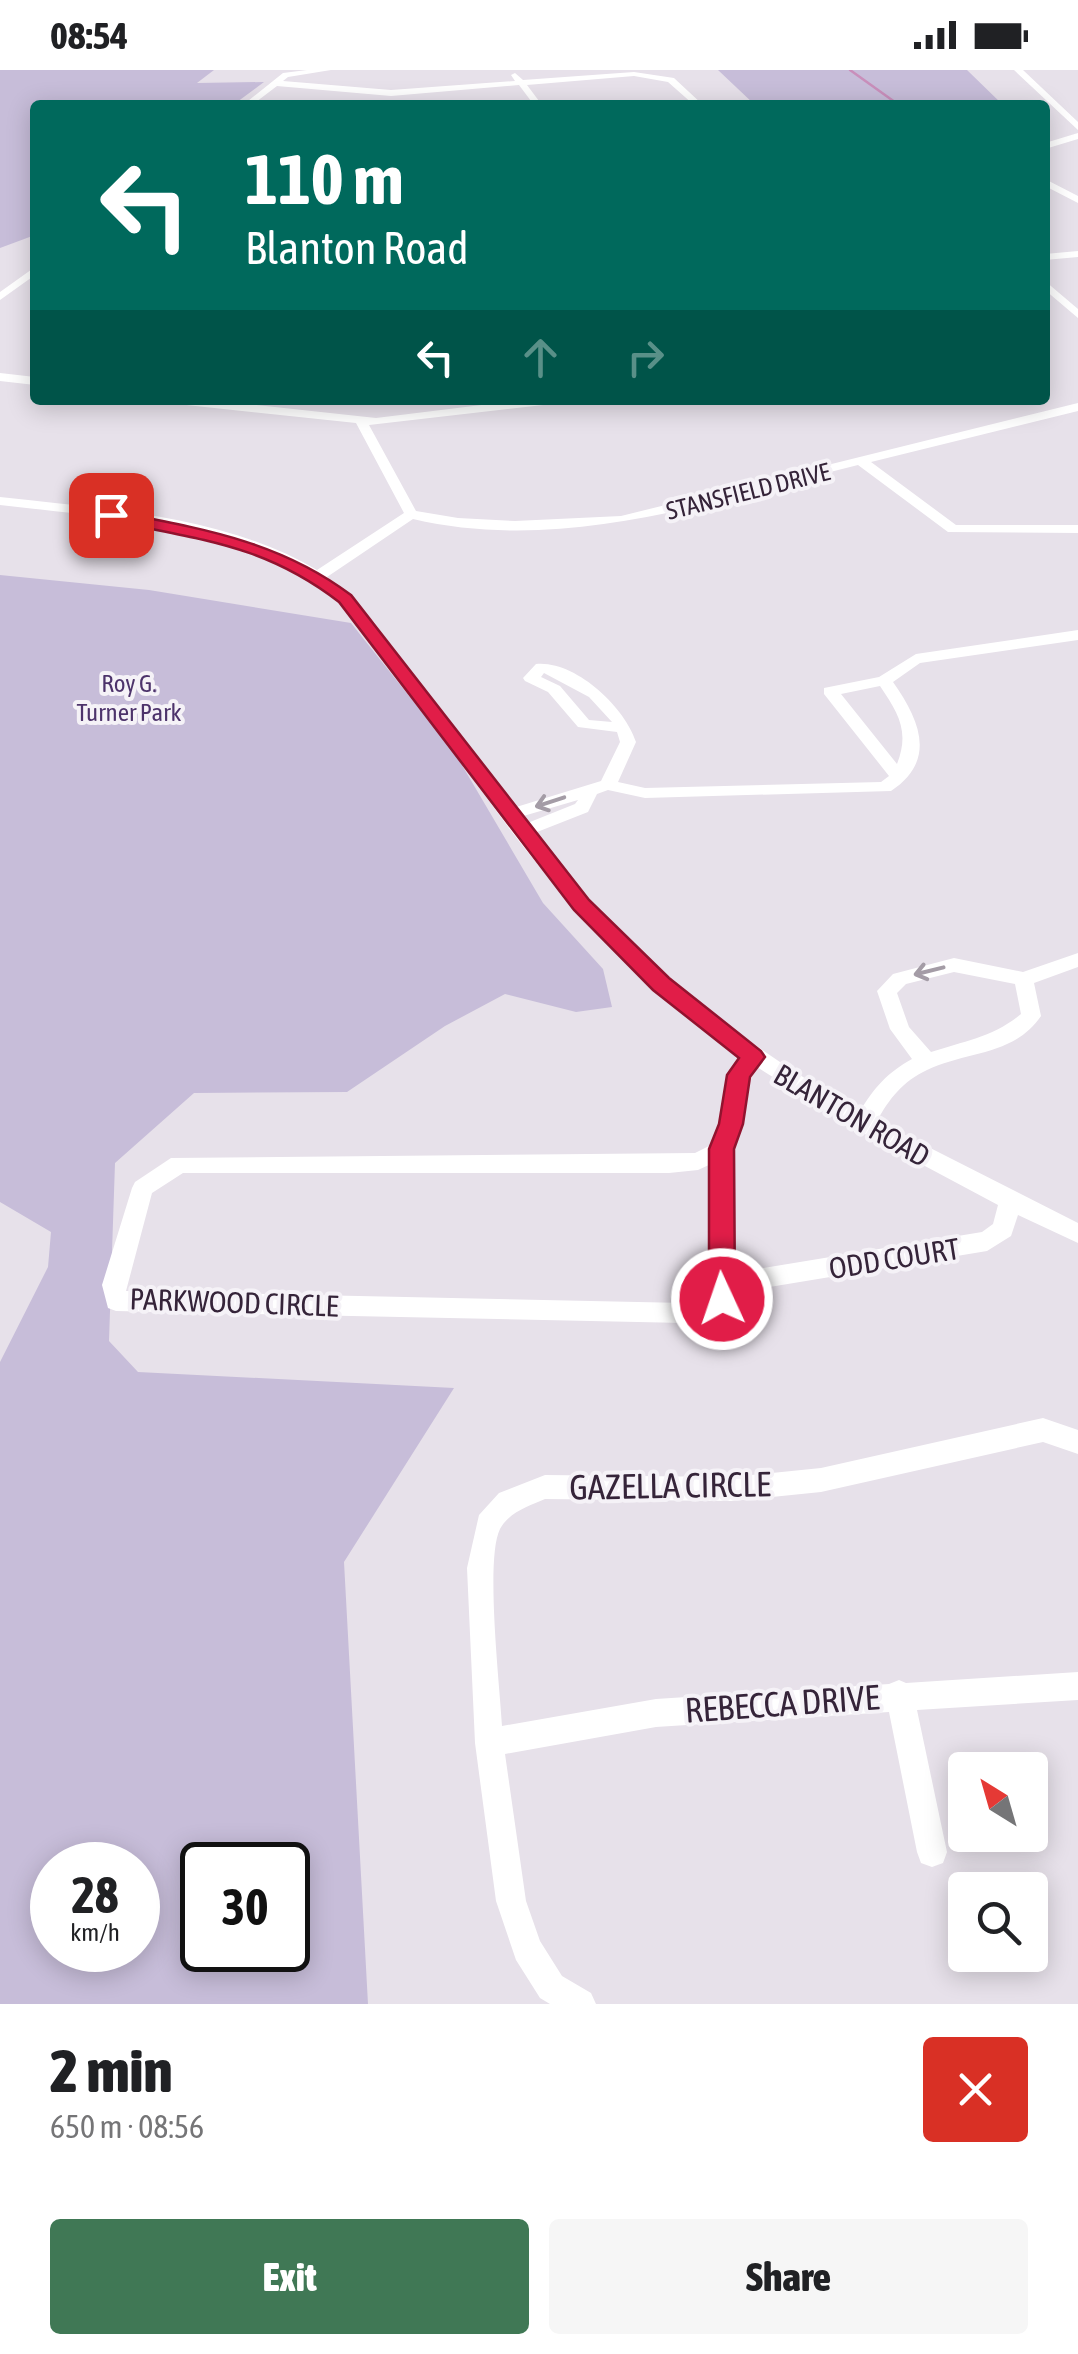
<!DOCTYPE html>
<html lang="en">
<head>
<meta charset="utf-8">
<style>
  :root { --surface:#fff; --page:#f6f6f6; --text:#202124; --muted:#757577; --accent:#407855 }
  body { margin:0; font-family:"Asap Condensed",sans-serif; background:var(--page); color:var(--text); height:100vh; display:flex; flex-direction:column; font-size:38px; white-space:nowrap }
  * { box-sizing:border-box; margin:0 }
  p { font-size:32px; color:var(--muted) }
  .icon { flex:none; width:55px; height:55px; fill:none; stroke:currentColor; stroke-width:2; stroke-linecap:round; stroke-linejoin:round }
  .map { position:relative; height:1934px; overflow:hidden }
  .details { display:flex; flex-direction:column; background:var(--surface); flex:1 }
  .details>* { flex:none }
  .hud { position:absolute; left:30px; top:30px; width:1020px; height:305px; border-radius:10px; box-shadow:0 5px 25px #0003; background:#00695c; color:#fff; overflow:hidden }
  .needle { width:65px; rotate:323deg }
  .controls { position:absolute; left:948px; top:1682px; display:grid; gap:20px }
  .controls a { display:grid; place-items:center; width:100px; height:100px; border-radius:10px; background:var(--surface); box-shadow:0 5px 25px #0003; font-size:50px }
  .speed { position:absolute; left:30px; top:1772px; display:flex; gap:20px; font-size:50px; font-weight:700; text-align:center }
  .speed>* { display:grid; place-content:center; width:130px; height:130px; border-radius:50%; background:var(--surface); box-shadow:0 5px 25px #0003; line-height:1 }
  .speed small { font-size:25px; font-weight:400 }
  .speed .limit { border:5px solid #111; border-radius:15px; background:#fff; color:#111 }
  .pin { position:absolute; display:grid; place-items:center; width:85px; height:85px; color:#fff; margin:-42px; border-radius:20px; box-shadow:0 5px 15px #0006 }
  .me { position:absolute; width:110px; margin:-55px; rotate:357deg; stroke-linejoin:round; filter:drop-shadow(0 0 8px #0008) }
  .turn { display:flex; align-items:center; gap:35px; height:210px; padding:0 50px; font-size:45px }
  .turn .icon { width:130px; height:130px; stroke-width:2.5 }
  .turn b { display:block; font-size:70px; line-height:85px }
  .lanes { display:flex; align-items:center; height:95px; padding:0 50px; background:#0003; justify-content:center; gap:50px; direction:ltr }
  .lanes .off { opacity:.35 }
  .round { display:grid; place-items:center; flex:none; width:105px; height:105px; border-radius:10px; background:var(--page) }
  .headline { display:flex; align-items:center; justify-content:space-between; height:170px; padding:0 50px }
  h1 { font-size:60px; font-weight:800; line-height:75px }
  .action { display:flex; gap:20px; margin-top:auto; padding:20px 50px }
  .action a { flex:1; height:115px; border-radius:10px; background:var(--accent); color:#fff; font-size:40px; font-weight:800; line-height:115px; text-align:center }
  .action a+a { background:var(--page); color:var(--text) }
  .status { display:flex; justify-content:space-between; align-items:center; height:70px; padding:0 50px; background:var(--surface); direction:ltr }
  .status svg { height:28px; fill:currentColor }
  .map>svg:first-child { display:block }
  .green { fill:#c7bdd9; fill-rule:evenodd }
  .lines { fill:none; stroke-linecap:round; stroke-linejoin:round }
  .stream { stroke:#c98fbb; stroke-width:2.5 }
  .minor { fill:#fff; fill-rule:evenodd }
  .oneway { stroke:#a49ca6 }
  .route { fill:#e11d48; stroke:#92132f; stroke-width:2.5 }
  .labels { text-anchor:middle; dominant-baseline:central; stroke-width:8; stroke-linejoin:round; paint-order:stroke }
  .far-street-label { font-size:25px; fill:#352439; stroke:#f5f2f7 }
  .far-park-label { font-size:25px; fill:#4d336b; stroke:#f5f2f7 }
  .street-label { font-size:30px; fill:#352439; stroke:#f5f2f7 }
  .near-street-label { font-size:35px; fill:#352439; stroke:#f5f2f7 }
</style>
</head>
<body>
<div class="status"><b>08:54</b><svg viewBox="0 0 49 12"><path d="M0 12V9h3v3zM5 12V6h3v6zM10 12V3h3v9zM15 12V0h3v12zM26 1h20v11H26zM47 4h2v5h-2z"/></svg></div>
<div class="map">
<svg width="1078" height="1934" viewBox="0 0 1078 1934">
  <rect width="100%" height="100%" fill="#e7e1ea"/>
  <!-- green -->
  <path class="green" d="M0,0H214L197,13L264,12L233,35H35V165L0,178Z
    M718,0H967L1003,35H755Z
    M0,505L149,520L351,553L456,685L543,833L603,899L612,937L576,942L505,924L445,956L347,1022L194,1023L115,1093L109,1271L138,1302L454,1318L344,1492L368,1934H0V1292L48,1197L51,1162L0,1132ZM52,1795H138V1880H52ZM202,1795H288V1880H202Z"/>
  <g class="lines">
    <!-- stream -->
    <path class="stream" d="M850,0L899,35"/>
    <!-- minor -->
    <path class="minor" d="M307,0H331L288,7L283,11L391,20L515,11L511,5L515,3L523,10L634,2L674,8L703,35H694L668,12L634,6L527,15L542,35H534L519,15L391,26L277,16L252,35H243L283,3Z
      M1014,0H1023L1078,52V60Z
      M1078,63V69L1045,79V73Z
      M1045,109L1078,126V133L1045,116Z
      M1078,181V187L1045,190V184Z
      M35,197V205L0,230V222Z
      M1045,211L1078,239V248L1045,220Z
      M0,303L35,307V315L0,311Z
      M171,330H210L376,348L523,330H558L552,334L369,355L416,441L458,448L515,451L621,446L1078,333V341L871,392L956,455H1078V463L948,462L858,395C714,431 563,484 413,449L327,507L374,552L513,738L601,711L620,672L617,662L578,657L548,622L525,611L523,608L536,594C575,590 625,637 636,672L618,712L645,718L881,712L889,706L824,624V618L879,607L916,584L1078,560V570L920,593L893,612C919,649 938,690 891,721L645,728L608,720L597,724L588,742L532,764C623,878 733,970 860,1041C874,1018 888,1002 912,989L890,959L877,921L893,904L954,888L1023,902L1078,883V897L1034,913L1041,946C1014,986 966,981 927,1000C903,1011 889,1029 877,1051L1078,1153V1173L1018,1145L1011,1166L987,1181L752,1220L744,1217L741,1210L744,1203L752,1200L982,1162L993,1154L998,1135L865,1064L855,1063L852,1057L757,997C722,1059 733,1159 734,1229L730,1236L685,1253L116,1241L108,1238L102,1215L132,1118L135,1112L171,1088L695,1083L713,1074L727,1020L742,987C651,922 573,843 506,754C474,711 443,668 412,625C380,581 351,529 301,503C210,453 101,447 0,435V427C105,439 224,445 317,500L404,443L356,353L177,334ZM544,603L589,627L612,652L589,650L560,616L541,607ZM880,616C898,643 910,661 897,694L841,624ZM578,730L575,734L525,754L520,747ZM954,902L1015,914L1021,944C993,967 964,971 931,982L909,957L897,923L906,914ZM711,1094L710,1223L685,1233L126,1221L152,1123L183,1103H669L698,1100Z
      M1043,1348L1078,1360V1384L1043,1372L821,1422L731,1431L545,1429C529,1436 509,1442 500,1459C485,1489 500,1617 502,1656L656,1629L889,1614L899,1610L906,1613L1078,1602V1630L917,1640L947,1782L943,1793L932,1797L921,1793L917,1782L889,1642L656,1657L505,1684L526,1831L540,1871L562,1906L591,1923L596,1934H550L540,1928L516,1890L496,1831L475,1673L467,1498L479,1445L499,1423L545,1405L731,1407L821,1398Z"/>
  </g>
  <!-- one-way arrows -->
  <defs><path id="oneway-shaft" d="M-6 0H5M1.5-3L5.5 0L1.5 3" fill="none" stroke-width="1.6" stroke-linecap="round" stroke-linejoin="round" transform="scale(2.5)"/></defs>
  <g class="oneway">
    <use href="#oneway-shaft" transform="translate(550 732) rotate(162)"/>
    <use href="#oneway-shaft" transform="translate(929 901) rotate(166)"/>
  </g>
  <!-- route -->
  <path class="route" d="M111,441C198,458 278,470 351,525L589,830L669,908L761,981L765,987L750,1007L743,1054L734,1079L735,1229L732,1237H713L709,1229V1079L719,1054L727,1005L739,988L653,920L574,840L339,532C261,472 196,470 105,449L103,445Z"/>
  <g class="labels">
    <!-- far-street labels -->
    <g class="far-street-label">
      <text transform="translate(748 421) rotate(-14)">STANSFIELD DRIVE</text>
    </g>
    <!-- far-park labels -->
    <g class="far-park-label">
      <text x="129" y="613">Roy G.<tspan x="129" dy="29">Turner Park</tspan></text>
    </g>
    <!-- street labels -->
    <g class="street-label">
      <text transform="translate(852 1045) rotate(30)">BLANTON ROAD</text>
      <text transform="translate(894 1188) rotate(-9)">ODD COURT</text>
      <text transform="translate(234 1232) rotate(2)">PARKWOOD CIRCLE</text>
    </g>
    <!-- near-street labels -->
    <g class="near-street-label">
      <text transform="translate(670 1415) rotate(-1)">GAZELLA CIRCLE</text>
      <text transform="translate(782 1633) rotate(-4)">REBECCA DRIVE</text>
    </g>
  </g>
</svg>
<div class="controls">
<a><svg class="needle" viewBox="-14 -14 28 28"><path d="M0-13l5 13h-10z" fill="#e53935"/><path d="M0 13l5-13h-10z" fill="#757577"/></svg></a>
<a><svg class="icon" aria-label="search" viewBox="0 0 24 24"><circle cx="10" cy="10" r="6"/><path d="M15 15l6 6"/></svg></a>
</div>
<div class="speed"><div>28<small>km/h</small></div><div class="limit">30</div></div>
<div class="pin" style="left:111px;top:445px;background:#d93025"><svg class="icon" aria-label="arrive" viewBox="0 0 24 24"><path d="M6 21V4h12l-3 4 3 4H6"/></svg></div>
<svg class="me" style="left:722px;top:1229px" viewBox="-20 -20 40 40"><circle r="17" fill="#e11d48" stroke="#fff" stroke-width="3"/><path d="M0-11L8 9 0 5-8 9z" fill="#fff"/></svg>
<div class="hud">
<div class="turn"><svg class="icon" aria-label="left" viewBox="0 0 24 24"><path d="M17 20v-9H6M10 6l-5 5 5 5"/></svg><div><b>110 m</b>Blanton Road</div></div>
<div class="lanes"><svg class="icon" aria-label="left" viewBox="0 0 24 24"><path d="M17 20v-9H6M10 6l-5 5 5 5"/></svg><svg class="icon off" aria-label="ahead" viewBox="0 0 24 24"><path d="M12 20V5M6 11l6-6 6 6"/></svg><svg class="icon off" aria-label="right" viewBox="0 0 24 24"><path d="M7 20v-9h11M14 6l5 5-5 5"/></svg></div>
</div>
</div>
<section class="details">
<div class="headline"><div><h1>2 min</h1><p>650 m · 08:56</p></div><a class="round" style="background:#d93025;color:#fff"><svg class="icon" aria-label="close" viewBox="0 0 24 24"><path d="M6 6l12 12M18 6L6 18"/></svg></a></div>
<div class="action"><a>Exit</a><a>Share</a></div>
</section>
</body>
</html>
